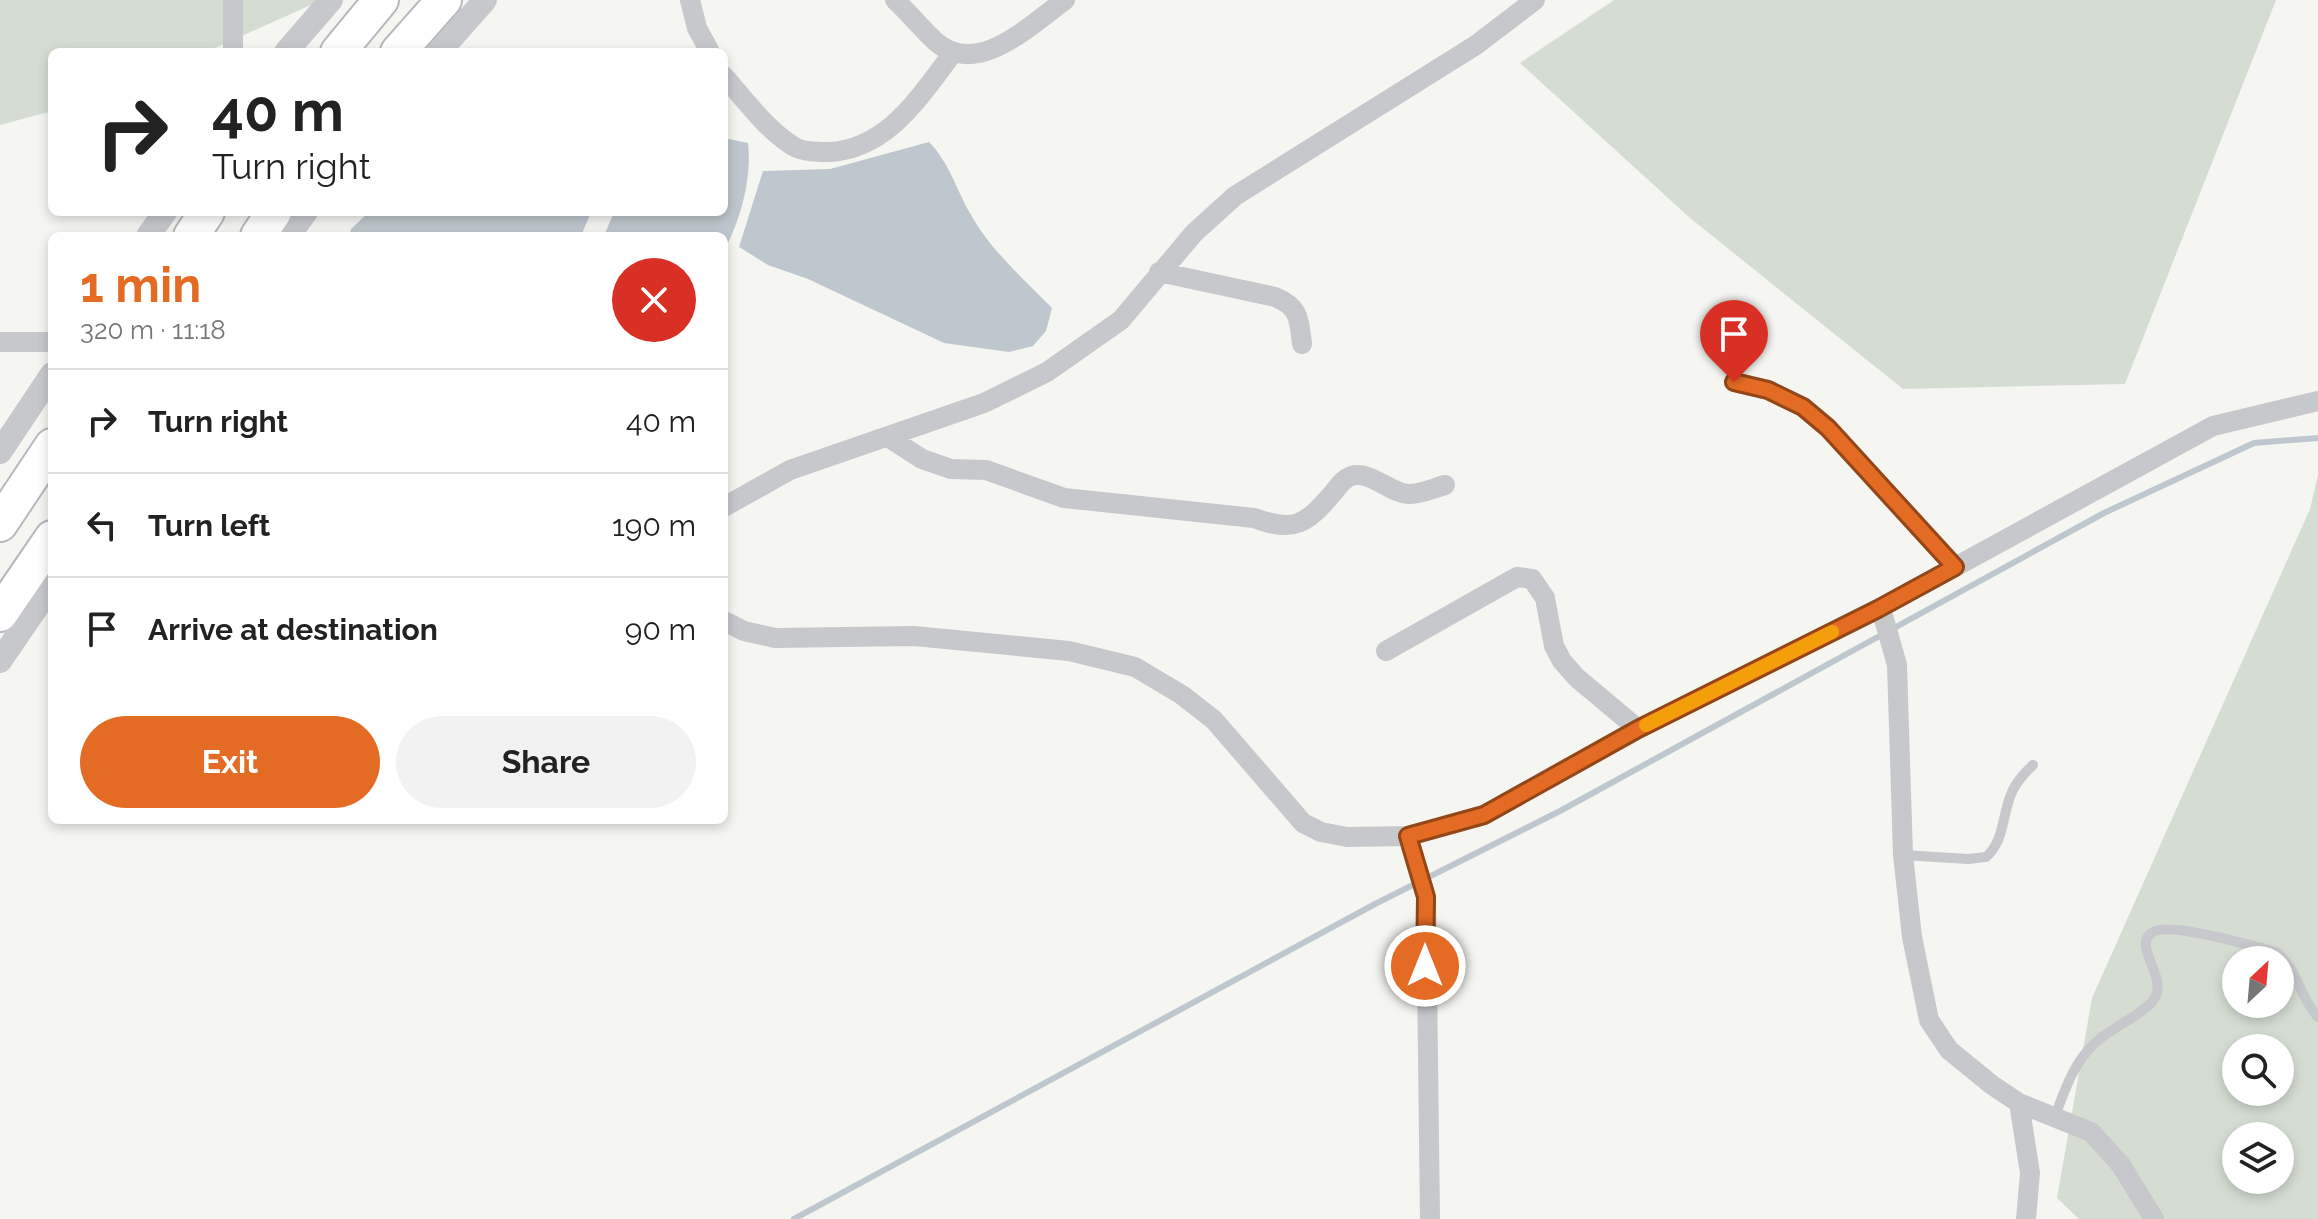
<!DOCTYPE html>
<html lang="en">
<head>
<meta charset="utf-8">
<style>
  :root { --surface:#fff; --page:#f2f2f2; --text:#222; --muted:#767676; --line:#e0e0e0; --accent:#e46b24 }
  body { margin:0; font-family:Raleway,sans-serif; background:var(--page); color:var(--text); height:100vh; display:flex; flex-direction:column; font-size:30px; white-space:nowrap }
  * { box-sizing:border-box; margin:0 }
  p { font-size:26px; color:var(--muted) }
  .icon { flex:none; width:44px; height:44px; fill:none; stroke:currentColor; stroke-width:2; stroke-linecap:round; stroke-linejoin:round }
  .map { position:relative; flex:1; overflow:hidden }
  .drawer { position:absolute; left:48px; top:232px; width:680px; height:592px; display:flex; flex-direction:column; background:var(--surface); border-radius:12px; box-shadow:0 4px 12px #0003 }
  .drawer>* { flex:none }
  .hud { position:absolute; left:48px; top:48px; width:680px; height:168px; border-radius:12px; box-shadow:0 4px 12px #0003; background:#fff; color:var(--text); overflow:hidden }
  .needle { width:52px; rotate:26deg }
  .controls { position:absolute; left:2222px; top:946px; display:grid; gap:16px }
  .controls a { display:grid; place-items:center; width:72px; height:72px; border-radius:50%; background:var(--surface); box-shadow:0 4px 12px #0003; font-size:40px }
  .pin { position:absolute; display:grid; place-items:center; width:68px; height:68px; color:#fff; margin:-82px -34px; border-radius:50% 50% 50% 0; rotate:-45deg; box-shadow:0 0 8px #0007 }
  .pin .icon { rotate:45deg }
  .me { position:absolute; width:88px; margin:-44px; rotate:0deg; stroke-linejoin:round; filter:drop-shadow(0 0 6px #0008) }
  .turn { display:flex; align-items:center; gap:28px; height:168px; padding:0 32px; font-size:36px }
  .turn .icon { width:104px; height:104px; stroke-width:2.5 }
  .turn b { display:block; font-size:56px; line-height:68px }
  .round { display:grid; place-items:center; flex:none; width:84px; height:84px; border-radius:42px; background:var(--page) }
  .summary { display:flex; align-items:center; justify-content:space-between; height:136px; padding:0 32px }
  h1 { font-size:48px; font-weight:700; line-height:60px; color:var(--accent) }
  .cta { display:flex; gap:16px; margin-top:auto; padding:16px 32px }
  .cta a { flex:1; height:92px; border-radius:48px; background:var(--accent); color:#fff; font-size:32px; font-weight:700; line-height:92px; text-align:center }
  .cta a+a { background:var(--page); color:var(--text) }
  ul { padding:0; list-style:none }
  li { display:flex; align-items:center; gap:24px; height:104px; padding:0 32px; border-top:2px solid var(--line) }
  li div { flex:1 }
  li b { display:block; font-size:30px }
  li em { font-style:normal }
  .map>svg:first-child { display:block }
  .green { fill:#d5ddd3; fill-rule:evenodd }
  .water { fill:#bec7cd }
  .lines { fill:none; stroke-linecap:round; stroke-linejoin:round }
  .stream { stroke:#bec7cd; stroke-width:6 }
  .trunk-casing { stroke:#b6b8bc; stroke-width:38 }
  .service { stroke:#c6c8cc; stroke-width:10 }
  .minor { stroke:#c6c8cc; stroke-width:20 }
  .tertiary { stroke:#c6c8cc; stroke-width:24 }
  .trunk { stroke:#fff; stroke-width:34 }
  .route-casing { stroke:#944617; stroke-width:20 }
  .route { stroke:#e46b24; stroke-width:14 }
  .slow { stroke:#f59e0b; stroke-width:14 }
</style>
</head>
<body>
<div class="map">
<svg width="2318" height="1219" viewBox="0 0 2318 1219">
  <rect width="100%" height="100%" fill="#f5f6f2"/>
  <!-- green -->
  <path class="green" d="M0,0H322L206,52H52V111L0,125Z
    M1614,0H2276L2125,384L1903,389L1690,218L1520,63Z
    M2318,475V1219H2079L2057,1198L2092,998L2310,509ZM2236,960H2280V1004H2236ZM2236,1048H2280V1092H2236ZM2236,1136H2280V1180H2236Z"/>
  <!-- water -->
  <path class="water" d="M724,138L748,143C752,178 741,219 724,251V236H604L614,212H724Z
    M929,142C949,162 956,189 970,213C990,250 1023,278 1052,308L1046,331L1033,346L1009,352L944,343L808,279L768,265L739,247L763,171L830,169Z
    M369,212H591L581,236H349L351,229Z"/>
  <g class="lines">
    <!-- stream -->
    <path class="stream" d="M794,1219L1375,904L1560,811L2104,513L2254,443L2318,438"/>
    <!-- trunk casing -->
    <g class="trunk-casing">
      <path id="trunk" d="M338,52L381,0
        M398,52L444,0
        M191,236L207,212
        M258,236L274,212
        M0,524L52,446
        M0,614L52,538"/>
    </g>
    <!-- service -->
    <path class="service" d="M1903,855L1968,859L1986,857C2004,841 2002,818 2010,797C2014,784 2023,774 2033,765
      M2055,1116C2066,1087 2075,1058 2101,1038C2117,1025 2138,1017 2152,1002C2173,979 2127,944 2155,931C2173,923 2254,946 2276,952C2297,968 2300,998 2318,1017"/>
    <!-- minor -->
    <path class="minor" d="M690,0L697,28L710,52
      M895,0C909,13 921,28 935,41C977,79 1030,25 1065,0
      M233,52V0
      M724,76C745,100 766,129 793,146C802,152 818,152 829,152C888,149 920,96 953,53
      M1159,272L1275,297C1300,307 1299,320 1302,344
      M0,342H52
      M1734,382L1768,390L1803,407L1828,428L1955,567
      M888,437L922,459L951,469L986,470L1064,498L1254,518C1295,533 1306,524 1333,493C1338,487 1343,479 1351,476C1370,470 1391,494 1409,494C1421,494 1434,488 1445,485
      M724,507L790,470L984,403L1047,372L1121,320L1194,233L1235,196L1476,45L1535,0
      M1878,609L2213,426L2318,401
      M724,621L744,631L775,638L914,636L1069,651L1135,667L1182,695L1214,720L1303,823L1321,832L1347,837L1408,836L1484,815L1638,729L1878,609L1884,619L1897,665L1903,855L1912,937L1929,1020L1949,1050L1992,1085L2019,1103L2091,1132L2121,1165L2154,1219
      M1386,651L1517,577L1532,579L1545,598L1554,646L1562,661L1577,678L1638,729
      M1408,836L1426,897L1430,1219
      M2019,1103L2030,1173L2026,1219"/>
    <!-- tertiary -->
    <path class="tertiary" d="M286,52L331,0
      M439,52L485,0
      M148,236L165,212
      M288,236L306,212
      M0,452L52,374
      M0,661L52,585"/>
    <!-- trunk -->
    <use href="#trunk" class="trunk"/>
  </g>
  <g class="lines">
    <!-- route casing -->
    <g class="route-casing">
      <path id="route" d="M1425,966L1426,897L1408,836L1484,815L1638,729L1878,609L1955,567L1828,428L1803,407L1768,390L1734,382"/>
    </g>
    <!-- route -->
    <use href="#route" class="route"/>
    <!-- slow -->
    <path class="slow" d="M1646,725L1832,632"/>
  </g>
</svg>
<div class="controls">
<a><svg class="needle" viewBox="-14 -14 28 28"><path d="M0-13l5 13h-10z" fill="#e53935"/><path d="M0 13l5-13h-10z" fill="#767676"/></svg></a>
<a><svg class="icon" aria-label="search" viewBox="0 0 24 24"><circle cx="10" cy="10" r="6"/><path d="M15 15l6 6"/></svg></a>
<a><svg class="icon" aria-label="layers" viewBox="0 0 24 24"><path d="M12 4l9 5-9 5-9-5zM3 14l9 5 9-5"/></svg></a>
</div>
<div class="pin" style="left:1734px;top:382px;background:#d93025"><svg class="icon" aria-label="arrive" viewBox="0 0 24 24"><path d="M6 21V4h12l-3 4 3 4H6"/></svg></div>
<svg class="me" style="left:1425px;top:966px" viewBox="-20 -20 40 40"><circle r="17" fill="#e46b24" stroke="#fff" stroke-width="3"/><path d="M0-11L8 9 0 5-8 9z" fill="#fff"/></svg>
<div class="hud">
<div class="turn"><svg class="icon" aria-label="right" viewBox="0 0 24 24"><path d="M7 20v-9h11M14 6l5 5-5 5"/></svg><div><b>40 m</b>Turn right</div></div>
</div>
<section class="drawer">
<div class="summary"><div><h1>1 min</h1><p>320 m · 11:18</p></div><a class="round" style="background:#d93025;color:#fff"><svg class="icon" aria-label="close" viewBox="0 0 24 24"><path d="M6 6l12 12M18 6L6 18"/></svg></a></div>
<ul>
<li><svg class="icon" aria-label="right" viewBox="0 0 24 24"><path d="M7 20v-9h11M14 6l5 5-5 5"/></svg><div><b>Turn right</b></div><em>40 m</em></li>
<li><svg class="icon" aria-label="left" viewBox="0 0 24 24"><path d="M17 20v-9H6M10 6l-5 5 5 5"/></svg><div><b>Turn left</b></div><em>190 m</em></li>
<li><svg class="icon" aria-label="arrive" viewBox="0 0 24 24"><path d="M6 21V4h12l-3 4 3 4H6"/></svg><div><b>Arrive at destination</b></div><em>90 m</em></li>
</ul>
<div class="cta"><a>Exit</a><a>Share</a></div>
</section>
</div>
</body>
</html>
